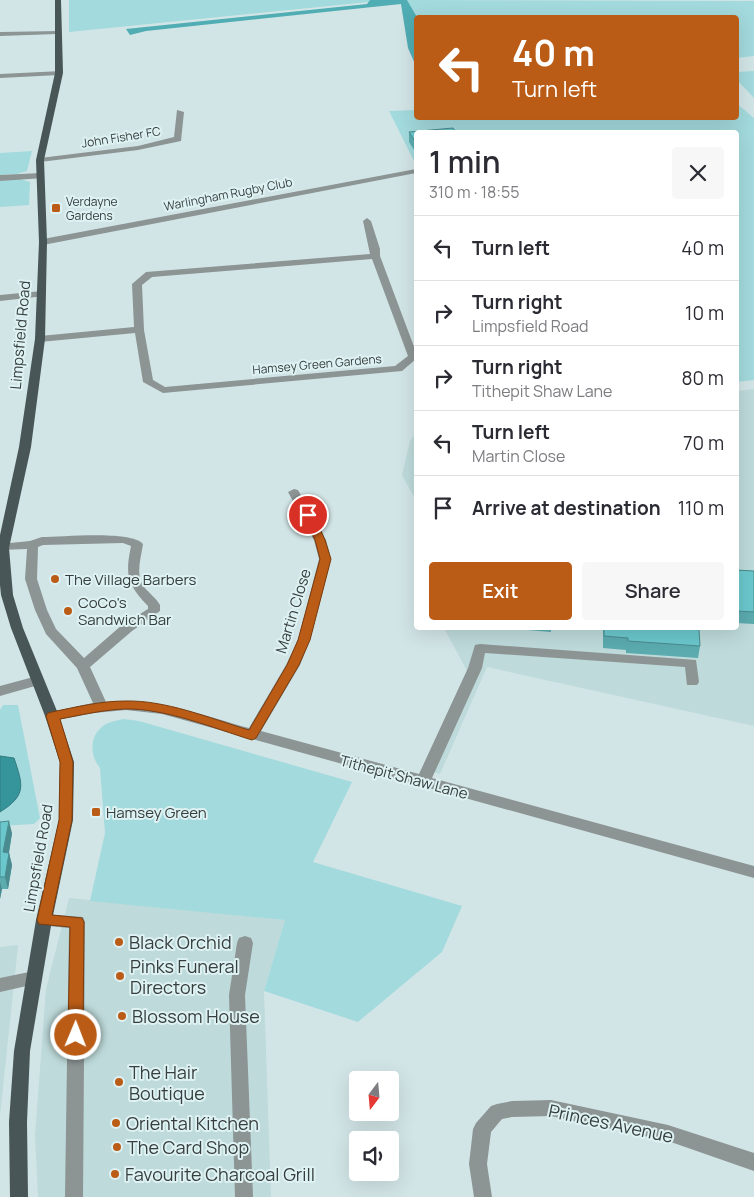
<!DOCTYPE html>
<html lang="en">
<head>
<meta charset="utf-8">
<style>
  :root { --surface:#fff; --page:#f7f7f7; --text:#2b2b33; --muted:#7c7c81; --line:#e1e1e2; --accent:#bb5c16 }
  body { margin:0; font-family:Manrope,sans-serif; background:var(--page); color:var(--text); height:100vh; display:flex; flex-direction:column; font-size:19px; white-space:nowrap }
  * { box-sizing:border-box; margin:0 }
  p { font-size:16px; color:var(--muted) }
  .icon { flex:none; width:28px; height:28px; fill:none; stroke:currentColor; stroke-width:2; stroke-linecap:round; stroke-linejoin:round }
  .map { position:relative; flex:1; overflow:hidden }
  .panel { position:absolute; left:414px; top:130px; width:325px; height:500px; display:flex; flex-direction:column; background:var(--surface); border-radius:5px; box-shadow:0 5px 20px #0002 }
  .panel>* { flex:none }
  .top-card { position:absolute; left:414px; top:15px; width:325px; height:105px; border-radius:5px; box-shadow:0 5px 20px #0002; background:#bb5c16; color:#fff; overflow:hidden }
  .needle { width:32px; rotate:196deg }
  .fabs { position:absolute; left:349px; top:1071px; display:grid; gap:10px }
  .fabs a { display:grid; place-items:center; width:50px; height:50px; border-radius:5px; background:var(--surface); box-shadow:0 5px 20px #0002; font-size:25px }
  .pin { position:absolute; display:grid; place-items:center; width:42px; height:42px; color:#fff; margin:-21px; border:2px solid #fff; border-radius:50%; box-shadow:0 1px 5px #0007 }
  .me { position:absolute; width:55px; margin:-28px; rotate:1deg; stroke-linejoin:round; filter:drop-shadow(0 0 4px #0008) }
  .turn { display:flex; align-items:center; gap:18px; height:105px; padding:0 15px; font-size:22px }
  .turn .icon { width:65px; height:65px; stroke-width:2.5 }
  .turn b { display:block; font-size:35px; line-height:42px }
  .round { display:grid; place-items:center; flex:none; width:52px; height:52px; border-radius:5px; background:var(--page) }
  .headline { display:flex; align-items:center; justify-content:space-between; height:85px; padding:0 15px }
  h1 { font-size:30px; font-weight:600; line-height:38px }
  .cta { display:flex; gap:10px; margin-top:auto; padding:10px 15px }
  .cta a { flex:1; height:58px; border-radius:5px; background:var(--accent); color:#fff; font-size:20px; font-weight:600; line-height:58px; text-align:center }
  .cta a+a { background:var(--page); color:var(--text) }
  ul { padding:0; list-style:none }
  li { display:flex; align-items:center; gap:15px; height:65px; padding:0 15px; border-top:1px solid var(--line) }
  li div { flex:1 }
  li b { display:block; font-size:19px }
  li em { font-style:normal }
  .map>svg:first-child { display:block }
  .built { fill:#bedada }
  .green { fill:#a3dadd }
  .forest { fill:#50adb3 }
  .water { fill:#35959b; stroke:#357b7f }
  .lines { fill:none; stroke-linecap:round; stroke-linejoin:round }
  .minor { fill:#8c9494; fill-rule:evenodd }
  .major { fill:#485657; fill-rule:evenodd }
  .wall { fill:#5babaf }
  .shaded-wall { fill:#4a8b8f }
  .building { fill:#6ac7cc; stroke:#4a8b8f }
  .route { fill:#bb5c16; stroke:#7a3c0e }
  .poi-dot { fill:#bb5c16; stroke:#dff2f3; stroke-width:2 }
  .labels { text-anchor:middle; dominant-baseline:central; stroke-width:4; stroke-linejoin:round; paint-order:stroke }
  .far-street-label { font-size:12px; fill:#363e3e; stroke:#dff2f3 }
  .far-poi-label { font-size:12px; fill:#363e3e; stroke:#dff2f3; text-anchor:start }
  .street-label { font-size:15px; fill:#363e3e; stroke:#dff2f3 }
  .poi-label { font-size:15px; fill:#363e3e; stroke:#dff2f3; text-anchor:start }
  .near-poi-label { font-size:18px; fill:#363e3e; stroke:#dff2f3; text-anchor:start }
  .near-street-label { font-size:18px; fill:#363e3e; stroke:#dff2f3 }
</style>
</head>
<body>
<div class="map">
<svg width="754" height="1197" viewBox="0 0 754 1197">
  <rect width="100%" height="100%" fill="#d2e5e6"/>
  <!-- built -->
  <path class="built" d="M754,389V726L487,667L440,774L423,769L467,671L444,628H736V391Z
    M416,433V501L402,475L410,441Z
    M69,898L285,920L264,991L271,1197H38L35,1135L46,989Z
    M18,945V946L0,1116V947Z"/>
  <!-- green -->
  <path class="green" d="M69,0H370L369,2L69,32Z
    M407,0L754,1V56L736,58V18L417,17Z
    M754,71V98L736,79V72Z
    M736,103L754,118V380L736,382V132H416V165L389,111L416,110V118H736Z
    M32,151L27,171L17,174L0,175V153Z
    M20,179L30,182L29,205L0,207V181Z
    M3,705H18L40,818L34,824L0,826V710Z
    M124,719L139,721L352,782L313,862L462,906L442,952L358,1022L264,991L285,920L90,901L105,833L100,768C88,754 90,731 108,723C113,721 119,720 124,719Z"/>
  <!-- forest -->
  <path class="forest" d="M370,0H407L417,17L416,66L408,48L401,4L146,31L130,35L126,29L367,4Z"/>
  <!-- water -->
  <path class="water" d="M0,756L14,758C23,785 27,795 0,812Z"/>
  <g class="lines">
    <!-- minor -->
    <path class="minor" d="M59,31L60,32L57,34L0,36V32Z
      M62,71V75H59L0,78V74Z
      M177,110L184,112L181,141L138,150L40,162L36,160L40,158L138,146L174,137Z
      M416,169V173L43,245L39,242L43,239Z
      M41,173L44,174V178L0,181V175Z
      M367,218L371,221L380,249V256L416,352V359L402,371L163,393L143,382L135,333L40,342L35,339L40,336L134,327L132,284L146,272L370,254L363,221ZM372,259L408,356L395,366L165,387L153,380L144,330L142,285L152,277Z
      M42,291L45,292V296L0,301V295Z
      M294,489L298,490L326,540L331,559L310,640L300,665L261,731L419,774L468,668L475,645L480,644L696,660L699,682L697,685H687L685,667L485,653L482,668L432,778L754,866V878L162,714L126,710L94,713L52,721L47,719L45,716L47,713L93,703L77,668L46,634L35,610L25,579L27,549L0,550V544L30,541L42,537C62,537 131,530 143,544C141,558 135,575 144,587C149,593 156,598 160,605V611L132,631L90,667L106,702C155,697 202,715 249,728L286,665L298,640L319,559L314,540L288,492ZM123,543L131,546C125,575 127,584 148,606V609L122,625L84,658L56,629L47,610L37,579L38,547L43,545Z
      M37,676L42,678L44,681L42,684L0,696V686Z
      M44,914L83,917L85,922L83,1197H65L69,928L38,925L36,920L38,915Z
      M245,936L251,938L253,943L245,995L253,1197H235L229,995L237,943L239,938Z
      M34,971L40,973L42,978L40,983L0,992V978Z
      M551,1100L668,1125L754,1153V1171L668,1141L551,1116L512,1117L502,1119L491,1132L487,1164L492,1197H474L469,1164L473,1129L476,1123L491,1106L497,1104L512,1101Z"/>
    <!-- major -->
    <path class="major" d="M55,0H61L63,73L44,160L47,242L45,339L31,447L9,548L13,595L23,628L59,716L74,762L73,820L52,920L30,1051L27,1122L28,1197H10L9,1122L14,1051L36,920L59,820L60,762L45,716L11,628L1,595L0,585V535L19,447L35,339L39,242L36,160L55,73Z"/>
  </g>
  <!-- wall -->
  <path class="wall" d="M409,132H416V153L409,142Z
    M736,570L754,571V624L736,623Z
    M516,628H551V632L516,629Z
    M603,628H673L700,646L698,658L626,653V650L603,648Z
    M0,822L12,833L9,853L12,865L8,889H2L0,899Z"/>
  <!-- shaded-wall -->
  <path class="shaded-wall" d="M9,821L12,833L7,864L3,852Z
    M9,853L12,865L8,889L5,877Z
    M0,882L2,889L0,899Z"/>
  <!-- building -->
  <path class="building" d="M453,128L456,132H416V143L409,132Z
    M736,570L754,571V612L736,611Z
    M604,628H673L699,629L700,646L628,641V638L604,636Z
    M9,821L3,852L9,853L5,877H0V822Z"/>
  <!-- route -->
  <path class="route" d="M308,511L314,515L325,540L331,559L310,640L299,665L256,738L252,740C213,728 165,708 124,709C103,710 81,715 60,719L73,762L72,820L52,915L82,918L84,922L83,1035L81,1040L76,1042L70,1040L68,1035L70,927L39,924L37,920L59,820L60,762L46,716L48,713L52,712C76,707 101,701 125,701C166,700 209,718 249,730L287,665L298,640L320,559L315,540L303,515Z"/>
  <!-- markers -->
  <g class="poi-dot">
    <rect x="51" y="203" width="10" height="10" rx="2.5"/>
    <circle cx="55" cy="579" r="5"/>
    <circle cx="68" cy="611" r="5"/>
    <rect x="91" y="807" width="10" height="10" rx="2.5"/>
    <circle cx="119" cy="942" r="5"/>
    <circle cx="120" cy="976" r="5"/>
    <circle cx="122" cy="1016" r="5"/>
    <circle cx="119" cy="1082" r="5"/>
    <circle cx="116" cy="1123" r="5"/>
    <circle cx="117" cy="1147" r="5"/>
    <circle cx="115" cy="1174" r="5"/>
  </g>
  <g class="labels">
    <!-- far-street labels -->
    <g class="far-street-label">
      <text transform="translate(121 137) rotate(-9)">John Fisher FC</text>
      <text transform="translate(228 194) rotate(-11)">Warlingham Rugby Club</text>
      <text transform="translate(317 364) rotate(-5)">Hamsey Green Gardens</text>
    </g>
    <!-- far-poi labels -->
    <g class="far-poi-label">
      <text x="66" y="201">Verdayne<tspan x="66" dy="14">Gardens</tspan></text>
    </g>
    <!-- street labels -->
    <g class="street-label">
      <text transform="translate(20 335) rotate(-85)">Limpsfield Road</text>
      <text transform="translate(293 611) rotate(-73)">Martin Close</text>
      <text transform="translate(404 777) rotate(15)">Tithepit Shaw Lane</text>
      <text transform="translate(38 858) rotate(-80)">Limpsfield Road</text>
    </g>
    <!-- poi labels -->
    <g class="poi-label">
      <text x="65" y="579">The Village Barbers</text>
      <text x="78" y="602">CoCo's<tspan x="78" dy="17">Sandwich Bar</tspan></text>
      <text x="106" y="812">Hamsey Green</text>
    </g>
    <!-- near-poi labels -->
    <g class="near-poi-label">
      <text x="129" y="942">Black Orchid</text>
      <text x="130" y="966">Pinks Funeral<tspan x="130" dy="21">Directors</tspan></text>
      <text x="132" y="1016">Blossom House</text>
      <text x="129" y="1072">The Hair<tspan x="129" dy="21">Boutique</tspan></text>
      <text x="126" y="1123">Oriental Kitchen</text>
      <text x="127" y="1147">The Card Shop</text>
      <text x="125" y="1174">Favourite Charcoal Grill</text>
    </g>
    <!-- near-street labels -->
    <g class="near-street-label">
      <text transform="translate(611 1123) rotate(12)">Princes Avenue</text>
    </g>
  </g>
</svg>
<div class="fabs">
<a><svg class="needle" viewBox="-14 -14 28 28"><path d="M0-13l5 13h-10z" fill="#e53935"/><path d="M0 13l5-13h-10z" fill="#7c7c81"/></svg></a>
<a><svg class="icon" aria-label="sound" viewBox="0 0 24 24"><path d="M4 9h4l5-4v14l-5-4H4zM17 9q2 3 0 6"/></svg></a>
</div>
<div class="pin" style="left:308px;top:515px;background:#d93025"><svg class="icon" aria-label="arrive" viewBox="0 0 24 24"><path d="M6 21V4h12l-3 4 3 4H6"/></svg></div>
<svg class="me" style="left:76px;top:1035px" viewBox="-20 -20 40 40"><circle r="17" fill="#bb5c16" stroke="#fff" stroke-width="3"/><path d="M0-11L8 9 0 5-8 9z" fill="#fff"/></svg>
<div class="top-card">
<div class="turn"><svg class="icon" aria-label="left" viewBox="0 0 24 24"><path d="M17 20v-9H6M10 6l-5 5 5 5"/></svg><div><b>40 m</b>Turn left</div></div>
</div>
<section class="panel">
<div class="headline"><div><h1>1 min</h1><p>310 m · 18:55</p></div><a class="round"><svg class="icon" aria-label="close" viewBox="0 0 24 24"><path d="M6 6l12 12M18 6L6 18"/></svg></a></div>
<ul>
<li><svg class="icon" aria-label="left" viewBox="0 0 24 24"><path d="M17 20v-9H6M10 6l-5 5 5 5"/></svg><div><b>Turn left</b></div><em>40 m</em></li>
<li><svg class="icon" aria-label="right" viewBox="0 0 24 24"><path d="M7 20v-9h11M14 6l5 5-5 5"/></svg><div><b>Turn right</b><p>Limpsfield Road</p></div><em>10 m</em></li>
<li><svg class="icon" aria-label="right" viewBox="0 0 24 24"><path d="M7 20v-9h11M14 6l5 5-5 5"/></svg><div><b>Turn right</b><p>Tithepit Shaw Lane</p></div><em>80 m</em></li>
<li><svg class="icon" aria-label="left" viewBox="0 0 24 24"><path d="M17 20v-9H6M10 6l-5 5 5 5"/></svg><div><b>Turn left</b><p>Martin Close</p></div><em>70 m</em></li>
<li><svg class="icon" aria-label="arrive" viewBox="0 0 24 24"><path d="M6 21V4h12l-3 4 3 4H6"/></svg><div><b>Arrive at destination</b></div><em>110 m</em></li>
</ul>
<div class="cta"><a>Exit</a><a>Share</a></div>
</section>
</div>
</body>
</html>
